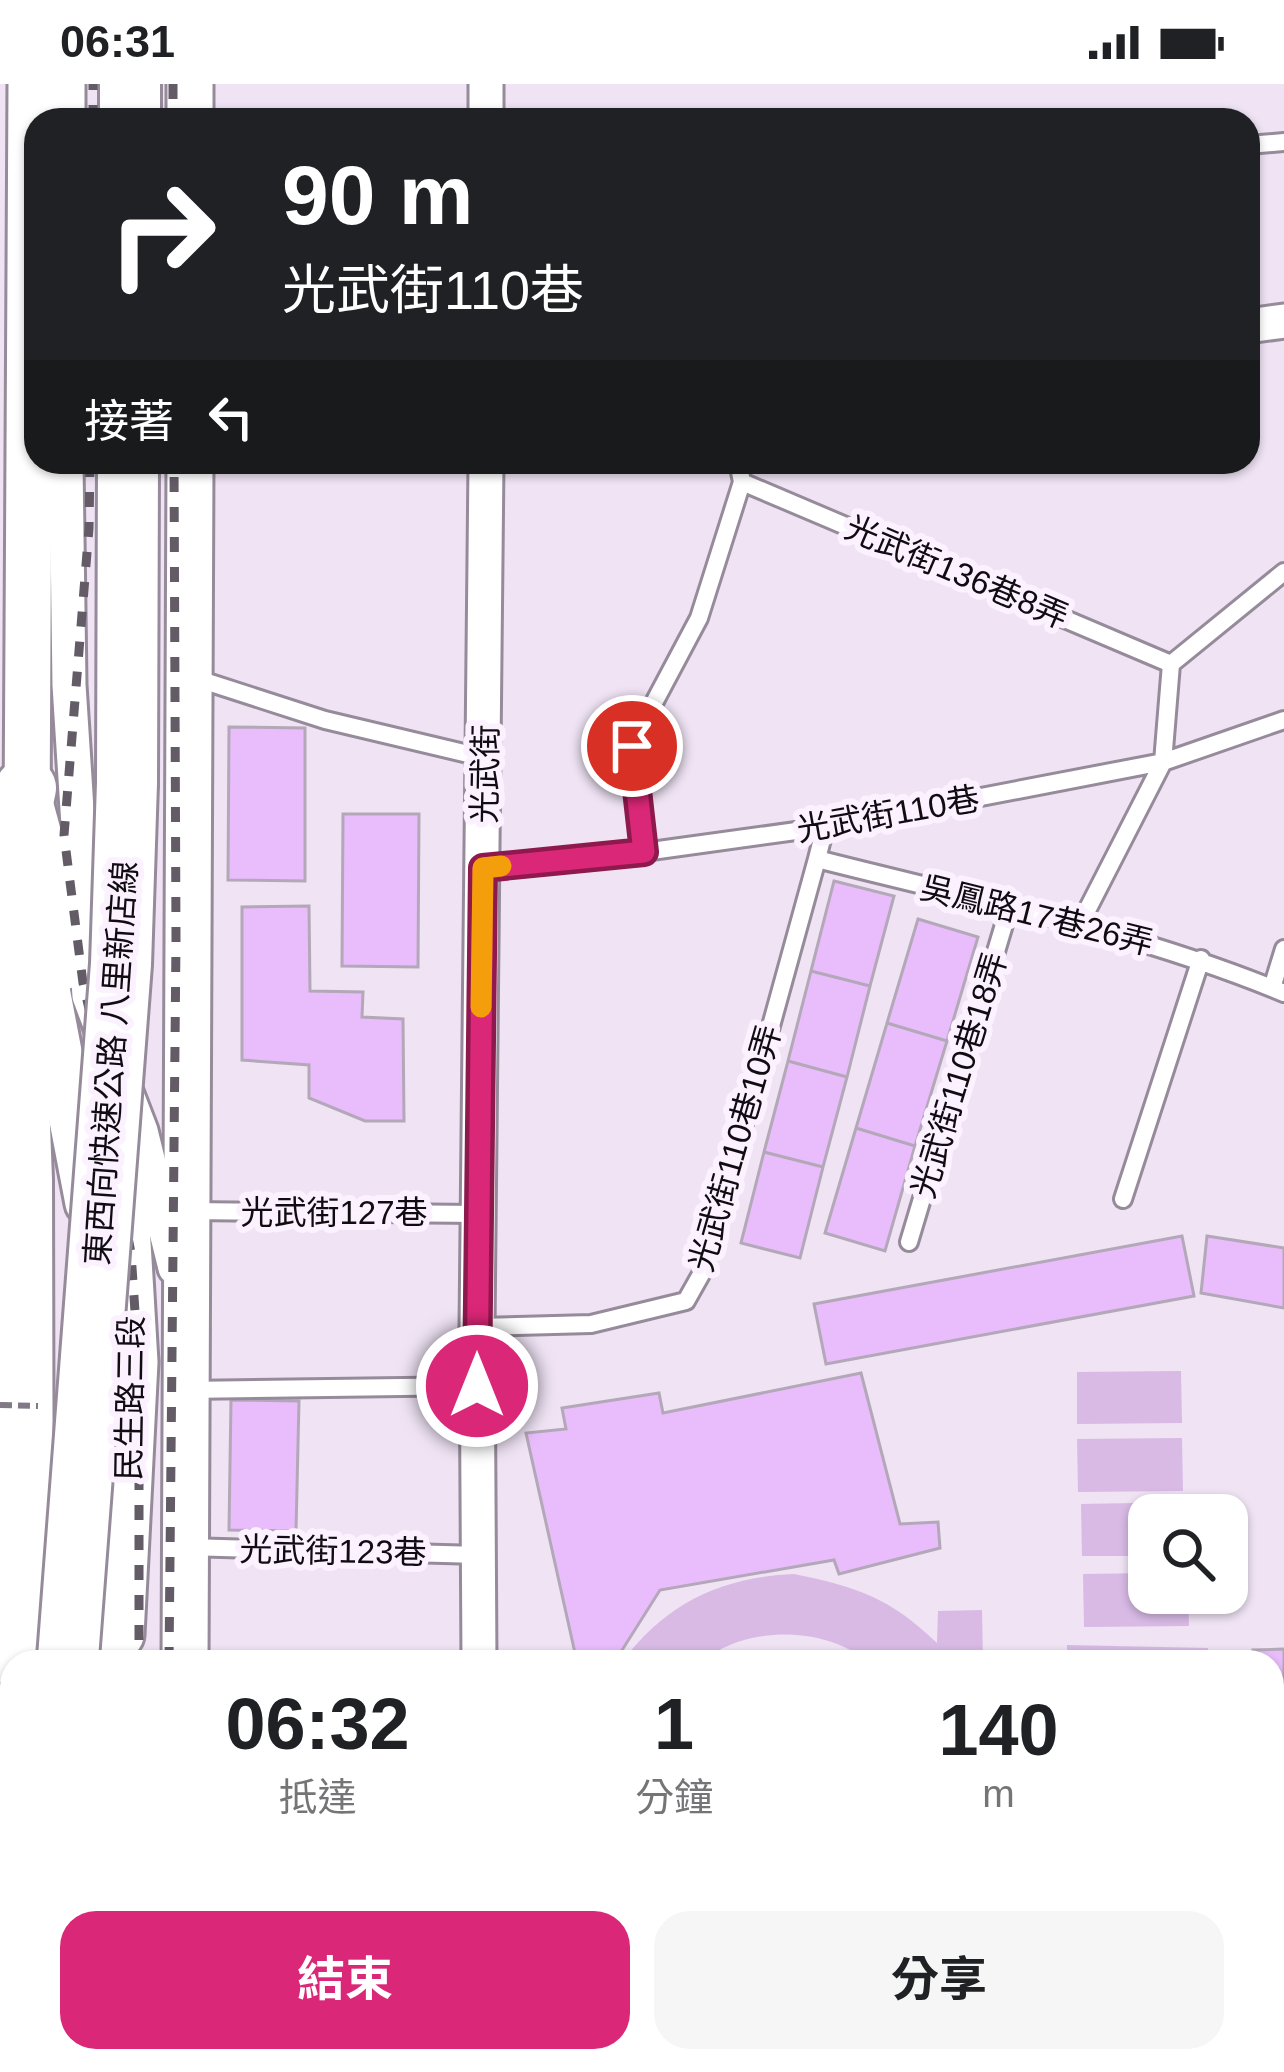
<!DOCTYPE html>
<html lang="zh-TW">
<head>
<meta charset="utf-8">
<style>
  :root { --surface:#fff; --page:#f6f6f6; --text:#202124; --muted:#757577; --accent:#db2777 }
  body { margin:0; font-family:Arial,"Noto Sans TC",sans-serif; background:var(--page); color:var(--text); height:100vh; display:flex; flex-direction:column; font-size:45px; white-space:nowrap }
  * { box-sizing:border-box; margin:0 }
  p { font-size:39px; color:var(--muted) }
  .icon { flex:none; width:66px; height:66px; fill:none; stroke:currentColor; stroke-width:2; stroke-linecap:round; stroke-linejoin:round }
  .map { position:relative; flex:1; overflow:hidden }
  .side { position:absolute; left:0px; top:1566px; width:1284px; height:423px; display:flex; flex-direction:column; background:var(--surface); border-radius:36px 36px 0 0; box-shadow:0 3px 9px #0004 }
  .side>* { flex:none }
  .hud { position:absolute; left:24px; top:24px; width:1236px; height:366px; border-radius:36px; box-shadow:0 3px 9px #0004; background:#202124; color:#fff; overflow:hidden }
  .controls { position:absolute; left:1128px; top:1410px; display:grid; gap:24px }
  .controls a { display:grid; place-items:center; width:120px; height:120px; border-radius:24px; background:var(--surface); box-shadow:0 3px 9px #0004; font-size:60px }
  .pin { position:absolute; display:grid; place-items:center; width:102px; height:102px; color:#fff; margin:-51px; border:6px solid #fff; border-radius:50%; box-shadow:0 3px 12px #0007 }
  .me { position:absolute; width:132px; margin:-66px; rotate:0deg; stroke-linejoin:round; filter:drop-shadow(0 0 9px #0008) }
  .turn { display:flex; align-items:center; gap:42px; height:252px; padding:0 60px; font-size:54px }
  .turn .icon { width:156px; height:156px; stroke-width:2.5 }
  .turn b { display:block; font-size:84px; line-height:102px }
  .then { display:flex; align-items:center; height:114px; padding:0 60px; background:#0003; gap:24px; font-size:45px }
  .eta { display:flex; justify-content:space-evenly; align-items:center; height:204px; text-align:center }
  .eta b { font-size:72px; font-weight:700; line-height:84px }
  .button { display:flex; gap:24px; margin-top:auto; padding:24px 60px }
  .button a { flex:1; height:138px; border-radius:36px; background:var(--accent); color:#fff; font-size:48px; font-weight:700; line-height:138px; text-align:center }
  .button a+a { background:var(--page); color:var(--text) }
  .status { display:flex; justify-content:space-between; align-items:center; height:84px; padding:0 60px; background:var(--surface); direction:ltr }
  .status svg { height:33px; fill:currentColor }
  .map>svg:first-child { display:block }
  .green { fill:#d8bae5 }
  .building { fill:#e9bcfc; stroke:#b3a8b8; stroke-width:3 }
  .lines { fill:none; stroke-linecap:round; stroke-linejoin:round }
  .lane-casing { stroke:#968b9a; stroke-width:22 }
  .street-casing { stroke:#968b9a; stroke-width:39 }
  .secondary-casing { stroke:#968b9a; stroke-width:51 }
  .highway-casing { stroke:#968b9a; stroke-width:66 }
  .lane { stroke:#fff; stroke-width:16 }
  .street { stroke:#fff; stroke-width:33 }
  .secondary { stroke:#fff; stroke-width:45 }
  .highway { stroke:#fff; stroke-width:60 }
  .rail { stroke:#635c67; stroke-width:9; stroke-dasharray:15 15; stroke-linecap:butt }
  .highway-bridge-casing { stroke:#968b9a; stroke-width:66; stroke-linecap:butt }
  .path-bridge { stroke:#817985; stroke-width:6; stroke-dasharray:12 6; stroke-linecap:butt }
  .highway-bridge { stroke:#fff; stroke-width:60 }
  .route-casing { stroke:#8e194d; stroke-width:30 }
  .route { stroke:#db2777; stroke-width:21 }
  .slow { stroke:#f59e0b; stroke-width:21 }
  .labels { text-anchor:middle; dominant-baseline:central; stroke-width:12; stroke-linejoin:round; paint-order:stroke }
  .street-label { font-size:33px; fill:#100c12; stroke:#fbf1ff }
</style>
</head>
<body>
<div class="status"><b>06:31</b><svg viewBox="0 0 49 12"><path d="M0 12V9h3v3zM5 12V6h3v6zM10 12V3h3v9zM15 12V0h3v12zM26 1h20v11H26zM47 4h2v5h-2z"/></svg></div>
<div class="map">
<svg width="1284" height="1988" viewBox="0 0 1284 1988">
  <rect width="100%" height="100%" fill="#efe3f4"/>
  <!-- green -->
  <path class="green" d="M1181,1287L1182,1339L1077,1340V1288Z
    M1182,1354L1183,1407L1078,1408L1077,1355Z
    M1186,1418V1431H1149V1472H1082L1081,1420Z
    M1149,1489V1509H1188L1189,1542L1084,1543L1083,1490Z
    M794,1490C858,1503 890,1514 937,1559L938,1527L982,1526L983,1578H867C831,1546 765,1543 723,1564C713,1569 709,1577 698,1578C674,1581 647,1578 622,1578C666,1519 722,1493 794,1490Z
    M1067,1561L1208,1564V1578H1067Z"/>
  <!-- building -->
  <path class="building" d="M229,643L305,644V797L228,796Z
    M343,730H419L418,883L342,882Z
    M834,797L894,812L870,902L811,887Z
    M309,822L310,907L363,908L362,933L403,935L404,1037H365L309,1014V981L242,976V823Z
    M918,835L978,853L947,957L887,939Z
    M811,887L870,902L847,993L788,977Z
    M887,939L947,957L915,1062L856,1044Z
    M788,977L847,993L823,1083L764,1068Z
    M856,1044L915,1062L885,1167L825,1149Z
    M764,1068L823,1083L800,1174L741,1159Z
    M1182,1152L1194,1212L826,1280L814,1220Z
    M1207,1152L1284,1164V1224L1201,1209Z
    M861,1289L900,1440L938,1438L940,1464L839,1490L834,1476L660,1506L619,1571L577,1578L526,1349L566,1345L562,1324L659,1309L663,1329Z
    M231,1316L299,1317L296,1447L229,1446Z
    M1284,1565V1618H1272V1578H1254L1253,1566Z
    M1284,1640V1747L1280,1641Z"/>
  <g class="lines">
    <!-- lane casing -->
    <g class="lane-casing">
      <path id="lane" d="M1248,61L1284,58
        M742,398L1171,580
        M1171,580L1284,488
        M192,593L325,636L485,674
        M825,743L817,775C974,815 1134,847 1284,909
        M644,768L631,662L699,534L742,398L738,378
        M483,783L644,768L825,743L1163,678L1284,636
        M1080,840L1163,678L1171,580
        M1272,904L1284,865
        M1123,1115L1201,875
        M190,1127L478,1130
        M909,1158L1009,824
        M477,1243L591,1240L686,1217L704,1185L817,775
        M186,1306L477,1302
        M187,1463L479,1471"/>
    </g>
    <!-- street casing -->
    <g class="street-casing">
      <path id="street" d="M68,36V0
        M486,36V0
        M1248,242L1284,237
        M66,378L69,601L89,912L103,949
        M124,1003L141,1047L175,1184
        M479,1578L477,1243L486,378
        M479,1977V1988"/>
    </g>
    <!-- secondary casing -->
    <g class="secondary-casing">
      <path id="secondary" d="M190,36V0
        M27,707L48,785L63,883
        M27,735L31,0
        M36,848L88,1119
        M95,1503L100,1578
        M121,1551L135,1278L125,1108
        M185,1578L190,378
        M107,1988V1977
        M185,1988V1977"/>
    </g>
    <!-- highway casing -->
    <g class="highway-casing">
      <path id="highway" d="M130,36V0
        M127,699L128,378
        M23,1578L22,1096L10,777L26,704
        M0,1678L1,1988
        M62,1988V1977"/>
    </g>
    <!-- lane -->
    <use href="#lane" class="lane"/>
    <!-- street -->
    <use href="#street" class="street"/>
    <!-- secondary -->
    <use href="#secondary" class="secondary"/>
    <!-- highway -->
    <use href="#highway" class="highway"/>
    <!-- rail -->
    <path class="rail" d="M173,0V36
      M93,36V0
      M90,378L89,444L64,751L83,899L100,972L107,1042L131,1169L139,1286V1578
      M169,1578L176,857L174,378
      M143,1977V1988
      M166,1988V1977"/>
    <!-- highway-bridge casing -->
    <g class="highway-bridge-casing">
      <path id="highway-bridge" d="M68,1574L121,880L127,699"/>
    </g>
    <!-- path-bridge -->
    <path class="path-bridge" d="M0,1321L38,1322"/>
    <!-- highway-bridge -->
    <use href="#highway-bridge" class="highway-bridge"/>
  </g>
  <g class="lines">
    <!-- route casing -->
    <g class="route-casing">
      <path id="route" d="M477,1302L483,784L644,768L632,662"/>
    </g>
    <!-- route -->
    <use href="#route" class="route"/>
    <!-- slow -->
    <path class="slow" d="M481,923L483,784L501,782"/>
  </g>
  <g class="labels">
    <!-- street labels -->
    <g class="street-label">
      <text transform="translate(957 488) rotate(23)">光武街136巷8弄</text>
      <text transform="translate(485 690) rotate(-89)">光武街</text>
      <text transform="translate(888 730) rotate(-10)">光武街110巷</text>
      <text transform="translate(1037 831) rotate(14)">吳鳳路17巷26弄</text>
      <text transform="translate(111 979) rotate(-86)">東西向快速公路 八里新店線</text>
      <text transform="translate(959 991) rotate(-73)">光武街110巷18弄</text>
      <text transform="translate(735 1064) rotate(-74)">光武街110巷10弄</text>
      <text x="334" y="1128">光武街127巷</text>
      <text transform="translate(130 1314) rotate(-89)">民生路三段</text>
      <text transform="translate(333 1467) rotate(1)">光武街123巷</text>
    </g>
  </g>
</svg>
<div class="controls">
<a><svg class="icon" aria-label="search" viewBox="0 0 24 24"><circle cx="10" cy="10" r="6"/><path d="M15 15l6 6"/></svg></a>
</div>
<div class="pin" style="left:632px;top:662px;background:#d93025"><svg class="icon" aria-label="arrive" viewBox="0 0 24 24"><path d="M6 21V4h12l-3 4 3 4H6"/></svg></div>
<svg class="me" style="left:477px;top:1302px" viewBox="-20 -20 40 40"><circle r="17" fill="#db2777" stroke="#fff" stroke-width="3"/><path d="M0-11L8 9 0 5-8 9z" fill="#fff"/></svg>
<div class="hud">
<div class="turn"><svg class="icon" aria-label="right" viewBox="0 0 24 24"><path d="M7 20v-9h11M14 6l5 5-5 5"/></svg><div><b>90 m</b>光武街110巷</div></div>
<div class="then">接著<svg class="icon" aria-label="left" viewBox="0 0 24 24"><path d="M17 20v-9H6M10 6l-5 5 5 5"/></svg></div>
</div>
<section class="side">
<div class="eta">
<div><b>06:32</b><p>抵達</p></div>
<div><b>1</b><p>分鐘</p></div>
<div><b>140</b><p>m</p></div>
</div>
<div class="button"><a>結束</a><a>分享</a></div>
</section>
</div>
</body>
</html>
